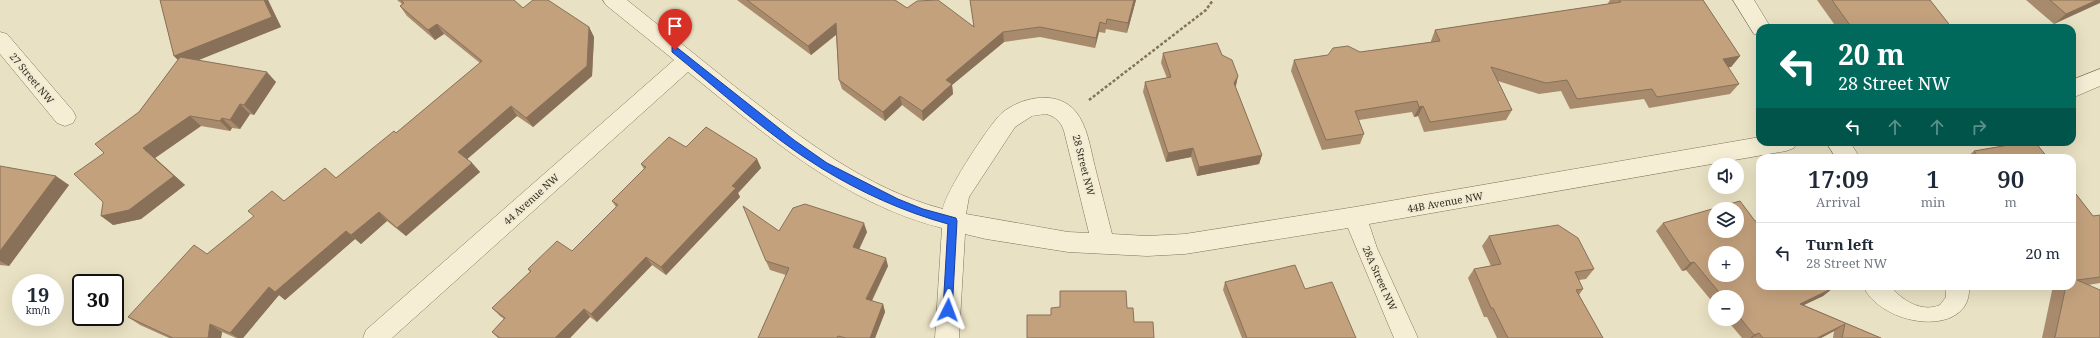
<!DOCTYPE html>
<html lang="en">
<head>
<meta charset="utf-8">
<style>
  :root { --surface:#fff; --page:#f6f6f7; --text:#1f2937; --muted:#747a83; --line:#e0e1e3 }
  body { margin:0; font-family:"Noto Serif",serif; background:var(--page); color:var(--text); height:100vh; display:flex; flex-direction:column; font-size:15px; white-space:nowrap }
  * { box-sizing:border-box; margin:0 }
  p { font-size:13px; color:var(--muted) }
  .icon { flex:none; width:22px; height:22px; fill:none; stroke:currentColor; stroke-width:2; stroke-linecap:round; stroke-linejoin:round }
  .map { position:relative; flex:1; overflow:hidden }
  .side { position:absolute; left:1756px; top:154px; width:320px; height:136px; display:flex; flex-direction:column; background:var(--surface); border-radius:12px; box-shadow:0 4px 16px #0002 }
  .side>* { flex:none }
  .guide { position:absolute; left:1756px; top:24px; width:320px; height:122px; border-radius:12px; box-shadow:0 4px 16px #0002; background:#00695c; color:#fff; overflow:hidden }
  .tools { position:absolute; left:1708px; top:158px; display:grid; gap:8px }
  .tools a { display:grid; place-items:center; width:36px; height:36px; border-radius:50%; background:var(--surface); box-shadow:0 4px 16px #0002; font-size:20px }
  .speed { position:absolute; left:12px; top:274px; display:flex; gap:8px; font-size:20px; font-weight:700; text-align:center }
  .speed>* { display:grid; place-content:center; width:52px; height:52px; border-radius:50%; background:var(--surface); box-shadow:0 4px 16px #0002; line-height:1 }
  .speed small { font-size:10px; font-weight:400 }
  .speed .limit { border:2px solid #111; border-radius:6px; background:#fff; color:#111 }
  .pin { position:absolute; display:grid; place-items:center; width:34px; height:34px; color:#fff; margin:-41px -17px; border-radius:50% 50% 50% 0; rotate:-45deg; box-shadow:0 0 4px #0007 }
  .pin .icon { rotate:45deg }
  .me { position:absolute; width:44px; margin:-22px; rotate:3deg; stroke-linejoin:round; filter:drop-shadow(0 0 3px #0008) }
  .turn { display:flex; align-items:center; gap:14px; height:84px; padding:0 16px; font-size:18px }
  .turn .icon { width:52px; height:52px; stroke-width:2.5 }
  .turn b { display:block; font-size:28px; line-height:34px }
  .lanes { display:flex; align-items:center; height:38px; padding:0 16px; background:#0003; justify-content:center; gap:20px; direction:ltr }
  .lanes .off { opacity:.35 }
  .eta { display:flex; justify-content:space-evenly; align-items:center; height:68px; text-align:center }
  .eta b { font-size:24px; font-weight:600; line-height:28px }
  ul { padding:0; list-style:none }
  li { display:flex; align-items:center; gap:12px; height:60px; padding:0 16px; border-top:1px solid var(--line) }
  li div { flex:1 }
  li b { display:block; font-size:15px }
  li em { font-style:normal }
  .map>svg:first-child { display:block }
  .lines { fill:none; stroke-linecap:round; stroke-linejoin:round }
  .street-casing { stroke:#81735c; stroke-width:1 }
  .path { stroke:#81735c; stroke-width:2.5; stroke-dasharray:3 2; stroke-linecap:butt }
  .street { fill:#f5eed5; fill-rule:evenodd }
  .wall { fill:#a88a6c }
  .shaded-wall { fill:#887158 }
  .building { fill:#c3a17d; stroke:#887158; fill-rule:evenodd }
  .route { fill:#2563eb; stroke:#184099 }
  .labels { text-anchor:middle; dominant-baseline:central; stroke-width:4; stroke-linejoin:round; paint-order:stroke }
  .street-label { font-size:10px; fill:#332a1e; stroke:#f1ebd2 }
</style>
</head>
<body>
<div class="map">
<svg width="2100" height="338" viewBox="0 0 2100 338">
  <rect width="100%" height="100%" fill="#e9e1c3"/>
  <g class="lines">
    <!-- street casing -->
    <g class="street-casing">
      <path id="street" d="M603,0H627C664,30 701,59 738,89C800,137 866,189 943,209C944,194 990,123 1002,113C1021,97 1058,89 1076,112C1087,126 1090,146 1094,163C1100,187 1106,210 1112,234L1147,236L1185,234L1355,207L1760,137V142H1797L1794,148L1786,151L1369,224L1377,248L1418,338H1394L1348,228L1185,254L1147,256L1068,252L986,239L965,234L959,338H935L942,228C843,203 766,135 688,72L392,338H363L366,330L674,60L606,5ZM1046,114C1055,116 1061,122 1064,131L1089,233L1068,232L966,214L969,197L1015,127L1032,116Z
        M1733,0H1754L1771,28H1760V36L1754,34Z
        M0,32L7,34L73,111L76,117L73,123L65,126L57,123L0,54Z
        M2100,69V86L2072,98V80Z
        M1826,142H1850L1860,158H1836Z
        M1863,286H1890C1902,300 1921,313 1940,305L1946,297L1945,286H1969C1973,338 1883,329 1863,286Z"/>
    </g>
    <!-- path -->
    <path class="path" d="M1089,100L1206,10L1213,0"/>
    <!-- street -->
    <use href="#street" class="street"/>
  </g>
  <!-- wall -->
  <path class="wall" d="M160,0H268L281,27L198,60L276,82L254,115L250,114L240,129L232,128L230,131L201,126L155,158L185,185L141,219L113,225L103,202L104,153L139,112L178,60L174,56Z
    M397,0H514L523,8L589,27L594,37L592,76L533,127L517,116L467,159L472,163L480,172L406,236L387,221L361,244L355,239L285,300L279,295L243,338H236L222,332L221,338H169L140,325L128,317L207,254L284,201L336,178L396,133L480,63L444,34L435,40L407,16L400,6L402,4Z
    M737,0H895L907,8L974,26L970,0H1136L1127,33L1106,29L1105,33L1099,32L1095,48L1040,37L1004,42L952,85L953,94L923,121L902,105L885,121L842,89L839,80L836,35L811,55Z
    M1610,0H1703L1740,56L1731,67H1728L1739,84L1730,94L1649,108L1644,99L1570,109L1561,91L1539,94L1498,81L1512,110L1506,120L1424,132L1418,116L1414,117L1412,112L1359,120L1364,134L1360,144L1322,150L1291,71L1294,60L1360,52L1431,42V41L1435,30L1608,4V3Z
    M1817,0H1930L1952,28H1837Z
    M2026,0H2100L2054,24Z
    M1163,53L1222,55L1238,76L1235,86L1262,155L1259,164L1197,176L1191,157L1166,162L1143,92L1145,82L1167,78L1161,63Z
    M686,147L757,159L761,168L738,193L740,197L666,275L652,265L597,322L590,317L570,338H498L492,332L504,319L500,316L492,308L530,272L528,269L572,251L616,207L612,201L644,169L641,164Z
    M1974,151L2048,158H1966Z
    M0,166L69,185L9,266L0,265Z
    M2072,189L2093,216L2100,215V283L2088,285L2100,338H2042L2053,286H2072Z
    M1755,221L1833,288L1823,296L1804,305L1881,338H1833L1834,331L1821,338H1742L1726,319H1737V297H1715V305L1686,270L1682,271L1656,231L1663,223Z
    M779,231L867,232L859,249L888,266L872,301L883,304L885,312L875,338H758L786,275L770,270L766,261Z
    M1489,236L1594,269L1586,279L1579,280L1583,289L1579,295L1603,338H1497L1487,317H1484L1468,278L1474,269L1491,266L1482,246Z
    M1225,282L1305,289L1356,338H1242L1223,290Z"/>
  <!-- shaded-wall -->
  <path class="shaded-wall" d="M264,0H268L281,27L184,66L174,56Z
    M1134,0H1136L1127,33L1128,23Z
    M2097,0H2100V3L2054,24L2066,14Z
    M1100,22L1099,32L1095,48L1096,38Z
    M836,23L838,33L811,55L808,46Z
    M437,24L444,34L435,40L428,30Z
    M589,27L594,37L592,76L533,127L526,118Z
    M1003,32L1004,42L952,85L953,94L923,121L922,111L946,80Z
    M1740,56L1731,67L1714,70L1723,59Z
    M267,72L276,82L254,115L244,105Z
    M1238,76L1236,86L1232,93L1234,83Z
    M900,96L902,105L885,121L883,112Z
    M240,104L250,114L240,129L230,120Z
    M511,106L517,116L465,161L458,152Z
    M1423,106L1418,116L1414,117L1419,107Z
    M190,116L201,126L155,158L185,185L141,219L113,225L101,216L143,148Z
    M222,118L232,128L230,131L220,121Z
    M1193,148L1191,157L1166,162L1168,153Z
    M1262,155L1259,164L1197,176L1199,167Z
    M757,159L761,168L738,193L740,197L666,275L661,267L732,186Z
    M472,163L480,172L406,236L397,228Z
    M56,176L69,185L9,266L0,261V251Z
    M379,212L387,221L361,244L351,235Z
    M864,223L867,232L856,256L853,247Z
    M346,231L355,239L285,300L279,295L243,338H238L230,333L269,287Z
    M646,257L652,265L597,322L591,314Z
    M886,258L888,266L868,308L866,299Z
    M1694,262L1686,270L1682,271L1690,263Z
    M1833,288L1823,296L1791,311L1800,304Z
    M883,304L885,312L875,338H870Z
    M584,309L590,317L570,338H555Z
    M210,324L222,332L221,338H208Z
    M1845,324L1834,331L1821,338H1817Z
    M1759,333L1752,338H1750L1754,335Z"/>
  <!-- building -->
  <path class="building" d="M160,0H264L272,17L174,56Z
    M401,0H514L523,8L533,0H548L589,27L587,66L526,118L511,106L458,152L472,163L397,228L379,212L351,235L346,231L275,292L269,287L230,333L210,324L208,338H173L128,317L194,245L207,254L254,216L248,211L272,191L284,201L325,168L336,178L394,131L396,133L482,61L437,24L428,30L400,6L404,3Z
    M747,0H895L907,8L917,1L938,0L974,27L970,0H1134L1128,23L1107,19L1106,24L1100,22L1096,38L1040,27L1003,32L946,80L952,84L922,111L900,96L883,112L839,80L836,23L808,46Z
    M1619,0H1703L1740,56L1723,59L1739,84L1657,97L1652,89L1577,99L1567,80L1546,83L1491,67L1512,110L1430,122L1423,106L1419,107L1417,101L1355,111L1364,134L1326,140L1294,60L1328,55L1333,48L1348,46L1360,52L1440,41L1435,30L1621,2Z
    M1832,0H1930L1952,28H1852Z
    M2050,0H2097L2066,14Z
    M1217,43L1222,55L1232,60L1238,76L1234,83L1262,155L1199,167L1193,148L1168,153L1145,82L1171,77L1163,53Z
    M180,57L267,72L244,105L240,104L230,120L222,118L220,121L190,116L143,148L174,176L129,210L101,216L103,202L74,174L104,153L95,144L139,112Z
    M706,127L757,159L732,186L736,188L661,267L646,257L591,314L584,309L555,338H500L492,332L505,318L492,308L531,271L528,269L557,241L572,251L618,205L612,201L646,167L641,164L669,137L686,147Z
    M2026,142H2035L2048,158H1979L1974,151Z
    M0,166L56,176L0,251Z
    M2072,189L2093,216L2100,215V277L2077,280L2100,290V338H2054L2055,337L2066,286H2072V254L2073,247H2072Z
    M1740,201L1755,221L1760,220V286H1831L1833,288L1800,304L1881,338H1842L1845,324L1817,338H1763L1759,333L1754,335L1737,314V297H1723L1694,262L1690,263L1663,223ZM1715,209H1737V231H1715ZM1715,253H1737V275H1715Z
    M805,204L864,223L853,247L886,258L866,299L883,304L870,338H846L838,336L837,338H758L789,268L766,261L743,206L779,231L793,208Z
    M1558,225L1578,238L1594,269L1575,272L1583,289L1576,290L1603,338H1508L1493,308H1491L1474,269L1501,264L1489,236Z
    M1295,265L1305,289L1332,282L1356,338H1247L1225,282Z
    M1060,291H1126L1127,308H1133L1134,322H1153L1154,338H1027V315H1051V308L1060,307Z"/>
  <!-- route -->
  <path class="route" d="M675,46L794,140L827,163L898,199L923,209L956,218L957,221L952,313L948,315L943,310L948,224C904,212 860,192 821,168C770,137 719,90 672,52V47Z"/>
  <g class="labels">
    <!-- street labels -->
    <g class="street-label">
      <text transform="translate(32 78) rotate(50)">27 Street NW</text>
      <text transform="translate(1084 165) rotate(76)">28 Street NW</text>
      <text transform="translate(531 199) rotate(-42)">44 Avenue NW</text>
      <text transform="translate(1445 202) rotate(-10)">44B Avenue NW</text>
      <text transform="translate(1380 278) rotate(66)">28A Street NW</text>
    </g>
  </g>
</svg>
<div class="tools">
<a><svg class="icon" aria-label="sound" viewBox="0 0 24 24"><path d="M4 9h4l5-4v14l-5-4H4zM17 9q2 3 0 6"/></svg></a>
<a><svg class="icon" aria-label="layers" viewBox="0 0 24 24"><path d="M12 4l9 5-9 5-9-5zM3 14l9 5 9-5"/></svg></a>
<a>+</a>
<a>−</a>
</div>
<div class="speed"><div>19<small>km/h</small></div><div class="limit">30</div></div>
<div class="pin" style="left:675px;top:50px;background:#d93025"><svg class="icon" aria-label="arrive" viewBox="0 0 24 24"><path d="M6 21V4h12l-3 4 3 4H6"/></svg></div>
<svg class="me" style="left:948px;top:310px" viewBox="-20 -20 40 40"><path d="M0-17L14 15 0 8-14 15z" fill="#2563eb" stroke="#fff" stroke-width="4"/></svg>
<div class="guide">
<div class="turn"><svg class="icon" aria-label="left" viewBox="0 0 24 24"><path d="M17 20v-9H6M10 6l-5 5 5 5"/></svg><div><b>20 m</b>28 Street NW</div></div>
<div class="lanes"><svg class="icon" aria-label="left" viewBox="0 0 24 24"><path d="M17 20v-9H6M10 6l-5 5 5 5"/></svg><svg class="icon off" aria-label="ahead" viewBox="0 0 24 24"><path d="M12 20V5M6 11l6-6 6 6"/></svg><svg class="icon off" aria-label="ahead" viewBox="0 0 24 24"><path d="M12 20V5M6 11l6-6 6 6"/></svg><svg class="icon off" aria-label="right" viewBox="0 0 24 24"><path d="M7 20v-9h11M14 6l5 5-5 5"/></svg></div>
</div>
<section class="side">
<div class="eta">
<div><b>17:09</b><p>Arrival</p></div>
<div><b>1</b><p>min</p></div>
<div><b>90</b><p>m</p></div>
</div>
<ul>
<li><svg class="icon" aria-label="left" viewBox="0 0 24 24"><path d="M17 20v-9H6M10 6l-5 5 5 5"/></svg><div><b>Turn left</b><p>28 Street NW</p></div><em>20 m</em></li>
</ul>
</section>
</div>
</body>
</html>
